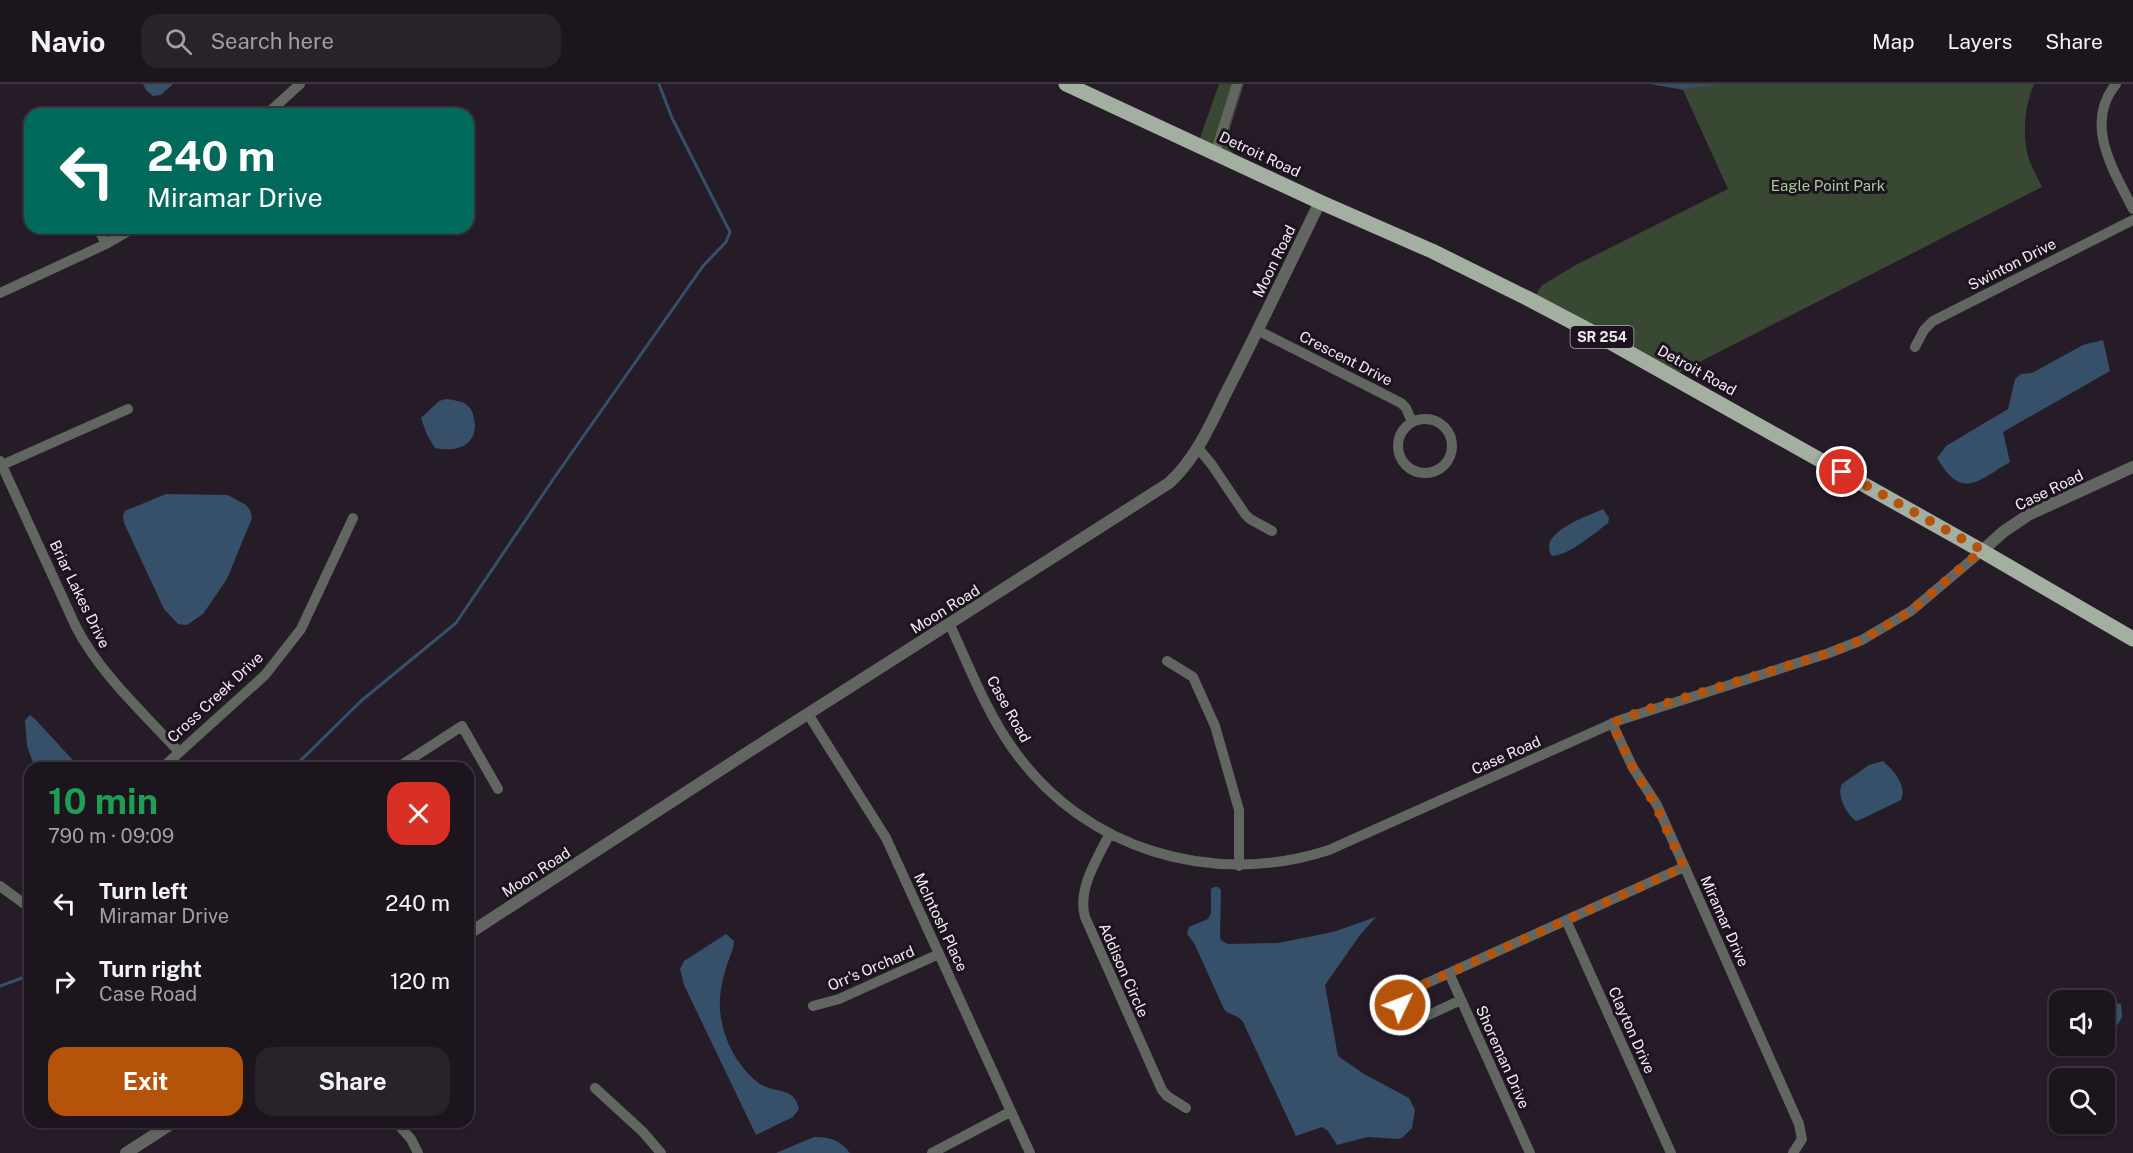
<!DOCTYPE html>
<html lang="en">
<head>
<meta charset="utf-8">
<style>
  :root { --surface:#1c151e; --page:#29222b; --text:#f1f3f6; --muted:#a09fa4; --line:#3a343c; --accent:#b45309 }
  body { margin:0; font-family:"Public Sans",sans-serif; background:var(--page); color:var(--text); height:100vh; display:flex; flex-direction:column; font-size:22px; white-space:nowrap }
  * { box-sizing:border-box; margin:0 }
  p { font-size:20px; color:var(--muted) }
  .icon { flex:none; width:33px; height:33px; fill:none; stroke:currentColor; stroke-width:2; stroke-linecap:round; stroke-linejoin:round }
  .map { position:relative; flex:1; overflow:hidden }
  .sheet { position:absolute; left:24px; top:678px; width:450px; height:366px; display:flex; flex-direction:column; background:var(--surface); border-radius:18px; box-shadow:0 2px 4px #0004,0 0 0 2px var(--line) }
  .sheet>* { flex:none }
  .hud { position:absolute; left:24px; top:24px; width:450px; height:126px; border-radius:18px; box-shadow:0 2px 4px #0004,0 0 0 2px var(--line); background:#00695c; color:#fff; overflow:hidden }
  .controls { position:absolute; left:2049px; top:906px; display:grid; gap:12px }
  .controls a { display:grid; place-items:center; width:66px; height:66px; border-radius:12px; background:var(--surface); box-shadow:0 2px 4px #0004,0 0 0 2px var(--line); font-size:30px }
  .pin { position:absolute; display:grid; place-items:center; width:51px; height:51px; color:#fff; margin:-26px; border:3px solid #fff; border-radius:50%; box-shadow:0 2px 6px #0007 }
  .me { position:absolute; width:66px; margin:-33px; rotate:47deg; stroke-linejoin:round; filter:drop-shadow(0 0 4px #0008) }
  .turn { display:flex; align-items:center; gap:21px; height:126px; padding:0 24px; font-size:27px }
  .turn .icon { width:78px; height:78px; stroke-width:2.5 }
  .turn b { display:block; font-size:42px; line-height:51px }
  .round { display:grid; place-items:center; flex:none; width:63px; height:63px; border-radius:18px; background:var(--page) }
  .summary { display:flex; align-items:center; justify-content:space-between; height:102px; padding:0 24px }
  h1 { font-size:36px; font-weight:700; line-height:45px; color:#1e9e55 }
  .button { display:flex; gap:12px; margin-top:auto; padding:12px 24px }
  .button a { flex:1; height:69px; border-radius:18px; background:var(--accent); color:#fff; font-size:24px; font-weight:700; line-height:69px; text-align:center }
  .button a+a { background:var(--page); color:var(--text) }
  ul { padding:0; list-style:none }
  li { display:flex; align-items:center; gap:18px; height:78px; padding:0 24px }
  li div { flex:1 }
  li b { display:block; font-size:22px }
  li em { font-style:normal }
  header { display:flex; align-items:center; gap:36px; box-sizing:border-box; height:84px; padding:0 30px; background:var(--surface); border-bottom:2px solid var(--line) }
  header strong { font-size:28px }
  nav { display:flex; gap:33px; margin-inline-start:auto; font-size:21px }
  .search { width:420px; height:54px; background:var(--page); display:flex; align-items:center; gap:15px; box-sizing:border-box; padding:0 21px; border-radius:18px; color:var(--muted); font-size:22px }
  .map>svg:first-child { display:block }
  .green { fill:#394833 }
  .water { fill:#36506a }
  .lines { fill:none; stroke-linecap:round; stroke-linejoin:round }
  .stream { stroke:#36506a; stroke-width:3 }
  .minor { stroke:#616760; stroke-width:10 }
  .tertiary { stroke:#616760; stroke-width:12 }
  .primary { stroke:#a3afa1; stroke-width:15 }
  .route { stroke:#b45309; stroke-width:10; stroke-dasharray:0 18 }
  .labels { text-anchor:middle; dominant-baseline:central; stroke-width:6; stroke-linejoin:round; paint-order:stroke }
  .shield { fill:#1c131e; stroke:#b2aab4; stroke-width:1.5 }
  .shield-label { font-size:14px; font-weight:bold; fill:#f2ebf4 }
  .street-label { font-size:15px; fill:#f2ebf4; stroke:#1c131e }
  .park-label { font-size:15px; fill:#a4cb96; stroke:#1c131e }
</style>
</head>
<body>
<header>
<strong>Navio</strong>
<div class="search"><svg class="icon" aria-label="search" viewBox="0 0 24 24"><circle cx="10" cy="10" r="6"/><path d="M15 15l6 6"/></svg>Search here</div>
<nav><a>Map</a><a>Layers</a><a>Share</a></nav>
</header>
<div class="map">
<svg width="2133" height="1069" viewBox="0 0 2133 1069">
  <rect width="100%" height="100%" fill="#261c28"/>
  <!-- green -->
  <path class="green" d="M1219,0H1244L1227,54L1228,63L1236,73L1199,57Z
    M1650,0H2034C2025,21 2022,49 2028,72C2031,82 2037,93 2042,103L1676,290L1536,211L1541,202L1574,182L1728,105L1683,6Z"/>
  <!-- water -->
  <path class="water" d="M143,0H173L161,11L153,12L146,6Z
    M1650,0H1719L1683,5Z
    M2103,256L2110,287L2003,348L2010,378C1976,398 1962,416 1937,374L1946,362L2008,325L2015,295L2021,290L2032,289L2083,261Z
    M446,315C454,316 464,317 469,323C474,328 474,336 475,341C475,364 453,368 435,364L427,351L421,334L439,317Z
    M166,410L228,411L246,421L250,426L252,434L227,495L203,530L187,541L178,540L164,525L124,439L123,431L125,427Z
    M1603,425L1609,434L1608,439C1595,449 1568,472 1552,472C1536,449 1588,432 1603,425Z
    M30,631L36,636L80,684H35L27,662L25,636Z
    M1883,677C1894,687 1907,701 1901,716L1864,734L1856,737C1846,730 1836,711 1842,700L1869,681Z
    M1214,803H1218L1221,806L1220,854L1222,857L1228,860L1278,859L1333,848L1376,833L1360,851L1325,901L1338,972L1364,990L1409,1014L1415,1026L1412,1044L1403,1053L1399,1055L1368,1053L1337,1061L1328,1047L1322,1043L1296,1052L1243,938C1238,930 1229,932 1224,925L1194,859L1187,850L1189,843L1208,835L1211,829V805Z
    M726,850L734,857C733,868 729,874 726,884C721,900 718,917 721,934C725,958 737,981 756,997C774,1012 793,1000 799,1025L793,1033L756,1051L684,901L680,885L684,877Z
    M2108,917L2121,920L2122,933L2108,958L2105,959V924Z
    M814,1053C830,1053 840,1056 850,1069H776Z"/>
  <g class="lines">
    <!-- stream -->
    <path class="stream" d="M293,684L361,617L456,539L554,394L703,182L726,158L730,148L672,34L659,0
      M0,902L30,891"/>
    <!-- minor -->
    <path class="minor" d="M2116,0C2083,40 2114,87 2133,125
      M267,30L300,0
      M1215,70L1237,0
      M98,144L106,160
      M0,209L106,160L134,144
      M1257,246L1401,319L1406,324L1412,338
      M1915,263L1924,246L1933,237L2133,136
      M1398 362a27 27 0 1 1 54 0a27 27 0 1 1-54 0Z
      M1198,364L1212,381L1245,430L1250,435L1272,447
      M0,377L76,543C101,591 143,628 179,668
      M2,381L128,325
      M949,539C969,582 986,627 1013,665C1084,766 1213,804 1329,766L1620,636L1829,569L1862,556L1911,527L1982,467
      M1167,577L1193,593L1215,642L1239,726V782
      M808,630L886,754L1030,1069
      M1612,639L1633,684L1657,721L1799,1040L1802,1055L1793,1069
      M162,684L265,591L301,545L353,434
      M397,684L462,642L498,705
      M1110,749C1098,774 1077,804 1085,833L1162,1006L1167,1012L1186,1024
      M0,802L30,824
      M1566,836L1671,1069
      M1449,889L1530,1069
      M1461,916L1422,934L1412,935L1407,933C1400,926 1398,918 1405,909L1684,783
      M813,922L839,915L939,870
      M595,1004L643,1048L661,1069
      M396,1038L411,1055L418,1069
      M932,1069L1010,1028"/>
    <!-- tertiary -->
    <path class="tertiary" d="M1982,467L2003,448L2028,431L2133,383
      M468,850L742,672L1169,399C1196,375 1211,339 1227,307C1259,245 1289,181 1320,118
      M126,1069L174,1038"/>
    <!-- primary -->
    <path class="primary" d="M1066,0L1320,118L1432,167L1527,214L1601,253L1982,467L2133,555"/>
  </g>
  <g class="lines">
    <!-- route -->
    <path class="route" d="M1400,921L1405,909L1684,783L1656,722L1633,684L1612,639L1645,626L1829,569L1862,556L1911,527L1982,466L1842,388"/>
  </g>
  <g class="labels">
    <!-- shield labels -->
    <rect class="shield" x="1570.5" y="242" width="63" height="22" rx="4.5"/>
    <g class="shield-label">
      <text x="1602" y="253">SR 254</text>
    </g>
    <!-- street labels -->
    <g class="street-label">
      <text transform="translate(1260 70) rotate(25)">Detroit Road</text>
      <text transform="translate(1274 177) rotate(-64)">Moon Road</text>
      <text transform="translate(2012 180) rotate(-27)">Swinton Drive</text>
      <text transform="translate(1346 274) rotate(27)">Crescent Drive</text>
      <text transform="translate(1697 286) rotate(29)">Detroit Road</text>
      <text transform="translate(2049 406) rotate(-26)">Case Road</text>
      <text transform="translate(80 510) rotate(64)">Briar Lakes Drive</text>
      <text transform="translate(945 525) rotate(-32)">Moon Road</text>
      <text transform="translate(215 613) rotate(-43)">Cross Creek Drive</text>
      <text transform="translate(1009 625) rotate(61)">Case Road</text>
      <text transform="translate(1506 671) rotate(-24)">Case Road</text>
      <text transform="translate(536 788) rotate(-33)">Moon Road</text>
      <text transform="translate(1725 837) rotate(66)">Miramar Drive</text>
      <text transform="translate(941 838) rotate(65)">McIntosh Place</text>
      <text transform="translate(871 884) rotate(-23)">Orr's Orchard</text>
      <text transform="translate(1124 886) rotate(66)">Addison Circle</text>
      <text transform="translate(1632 946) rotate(66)">Clayton Drive</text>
      <text transform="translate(1503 973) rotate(66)">Shoreman Drive</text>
    </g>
    <!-- park labels -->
    <g class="park-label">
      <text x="1828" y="101">Eagle Point Park</text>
    </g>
  </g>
</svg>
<div class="controls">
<a><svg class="icon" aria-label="sound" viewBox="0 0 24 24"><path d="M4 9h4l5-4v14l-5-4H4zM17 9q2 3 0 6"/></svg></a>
<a><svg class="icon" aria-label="search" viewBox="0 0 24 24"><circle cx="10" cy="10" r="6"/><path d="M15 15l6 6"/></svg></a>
</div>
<div class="pin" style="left:1842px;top:388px;background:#d93025"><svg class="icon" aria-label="arrive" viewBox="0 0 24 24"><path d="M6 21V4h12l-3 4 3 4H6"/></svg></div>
<svg class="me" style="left:1400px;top:921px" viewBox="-20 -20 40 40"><circle r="17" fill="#b45309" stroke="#fff" stroke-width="3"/><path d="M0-11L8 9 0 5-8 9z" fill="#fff"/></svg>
<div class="hud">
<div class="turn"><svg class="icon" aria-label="left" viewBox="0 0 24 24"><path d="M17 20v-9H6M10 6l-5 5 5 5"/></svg><div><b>240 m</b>Miramar Drive</div></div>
</div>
<section class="sheet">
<div class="summary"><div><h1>10 min</h1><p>790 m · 09:09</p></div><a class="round" style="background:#d93025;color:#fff"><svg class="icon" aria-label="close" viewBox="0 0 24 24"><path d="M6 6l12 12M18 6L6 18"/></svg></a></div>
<ul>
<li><svg class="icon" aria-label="left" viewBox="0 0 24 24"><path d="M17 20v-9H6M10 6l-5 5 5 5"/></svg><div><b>Turn left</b><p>Miramar Drive</p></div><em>240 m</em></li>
<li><svg class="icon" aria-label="right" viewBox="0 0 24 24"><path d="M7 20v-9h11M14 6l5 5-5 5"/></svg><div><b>Turn right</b><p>Case Road</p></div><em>120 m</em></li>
</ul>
<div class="button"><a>Exit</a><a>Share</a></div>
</section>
</div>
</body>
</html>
